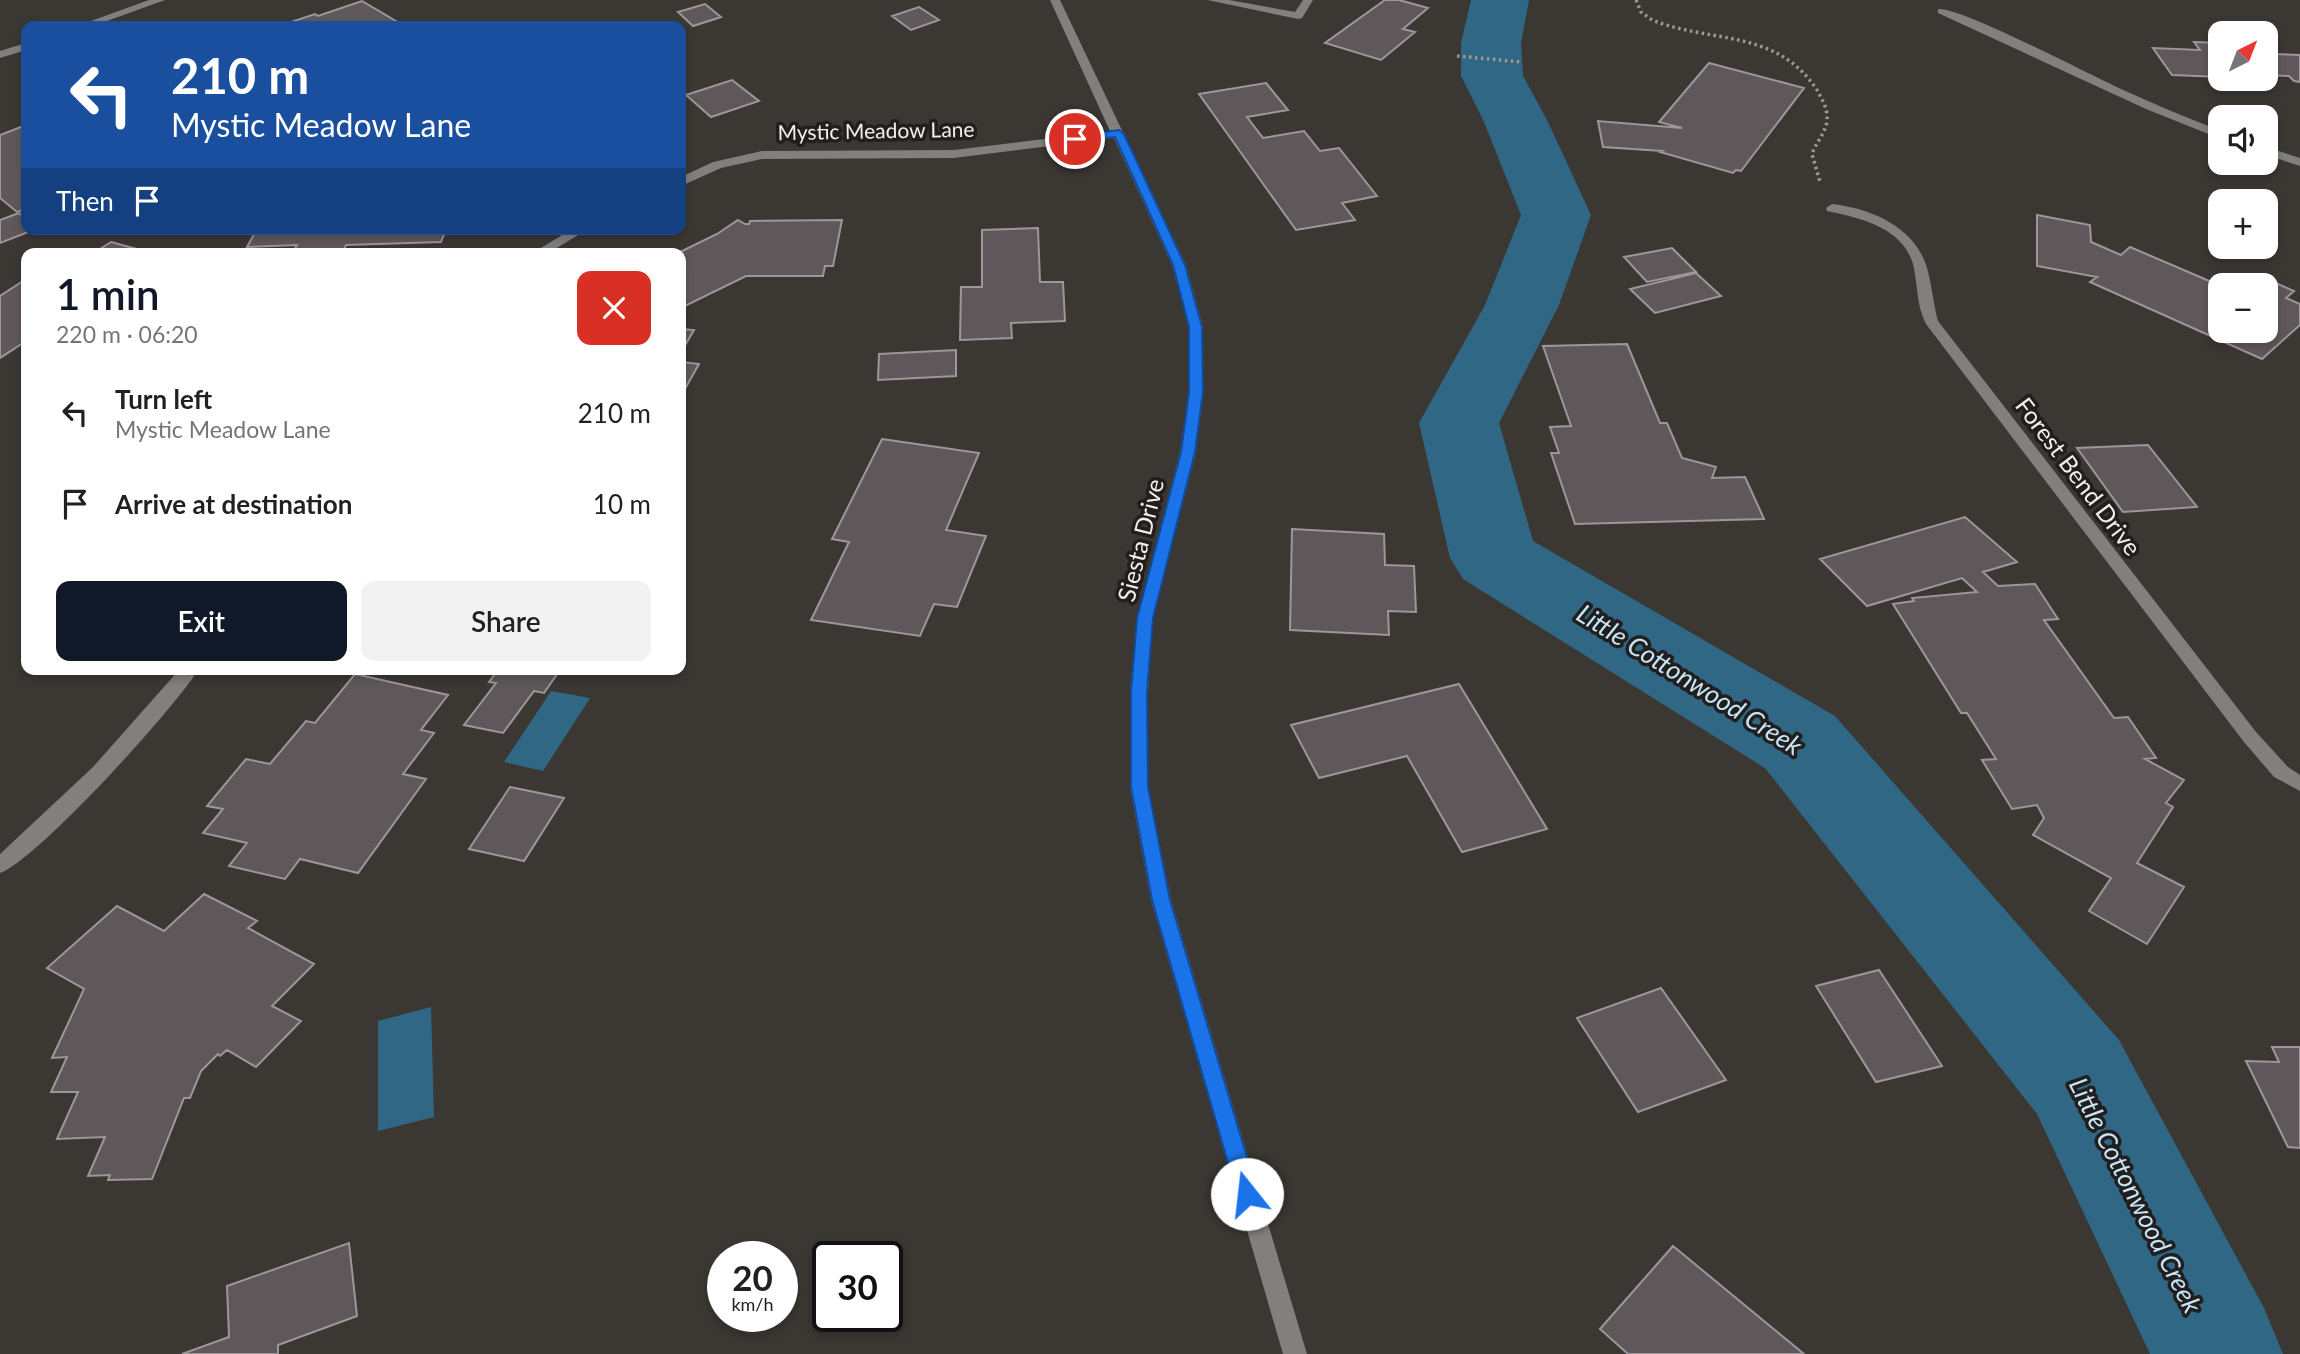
<!DOCTYPE html>
<html lang="en">
<head>
<meta charset="utf-8">
<style>
  :root { --surface:#fff; --page:#f2f2f2; --text:#202124; --muted:#757577; --accent:#111827 }
  body { margin:0; font-family:Lato,sans-serif; background:var(--page); color:var(--text); height:100vh; display:flex; flex-direction:column; font-size:26px; white-space:nowrap }
  * { box-sizing:border-box; margin:0 }
  p { font-size:23px; color:var(--muted) }
  .icon { flex:none; width:38px; height:38px; fill:none; stroke:currentColor; stroke-width:2; stroke-linecap:round; stroke-linejoin:round }
  .map { position:relative; flex:1; overflow:hidden }
  .side { position:absolute; left:21px; top:248px; width:665px; height:427px; display:flex; flex-direction:column; background:var(--surface); border-radius:14px; box-shadow:0 4px 10px #0003 }
  .side>* { flex:none }
  .guide { position:absolute; left:21px; top:21px; width:665px; height:214px; border-radius:14px; box-shadow:0 4px 10px #0003; background:#1a4fa0; color:#fff; overflow:hidden }
  .needle { width:46px; rotate:42deg }
  .buttons { position:absolute; left:2208px; top:21px; display:grid; gap:14px }
  .buttons a { display:grid; place-items:center; width:70px; height:70px; border-radius:14px; background:var(--surface); box-shadow:0 4px 10px #0003; font-size:35px }
  .speed { position:absolute; left:707px; top:1241px; display:flex; gap:14px; font-size:35px; font-weight:700; text-align:center }
  .speed>* { display:grid; place-content:center; width:91px; height:91px; border-radius:50%; background:var(--surface); box-shadow:0 4px 10px #0003; line-height:1 }
  .speed small { font-size:18px; font-weight:400 }
  .speed .limit { border:4px solid #111; border-radius:10px; background:#fff; color:#111 }
  .pin { position:absolute; display:grid; place-items:center; width:60px; height:60px; color:#fff; margin:-30px; border:4px solid #fff; border-radius:50%; box-shadow:0 2px 7px #0007 }
  .me { position:absolute; width:77px; margin:-38px; rotate:344deg; stroke-linejoin:round; filter:drop-shadow(0 0 5px #0008) }
  .turn { display:flex; align-items:center; gap:24px; height:147px; padding:0 35px; font-size:32px }
  .turn .icon { width:91px; height:91px; stroke-width:2.5 }
  .turn b { display:block; font-size:49px; line-height:60px }
  .then { display:flex; align-items:center; height:66px; padding:0 35px; background:#0003; gap:14px; font-size:26px }
  .round { display:grid; place-items:center; flex:none; width:74px; height:74px; border-radius:14px; background:var(--page) }
  .head { display:flex; align-items:center; justify-content:space-between; height:119px; padding:0 35px }
  h1 { font-size:42px; font-weight:600; line-height:52px; color:var(--accent) }
  .cta { display:flex; gap:14px; margin-top:auto; padding:14px 35px }
  .cta a { flex:1; height:80px; border-radius:14px; background:var(--accent); color:#fff; font-size:28px; font-weight:600; line-height:80px; text-align:center }
  .cta a+a { background:var(--page); color:var(--text) }
  ul { padding:0; list-style:none }
  li { display:flex; align-items:center; gap:21px; height:91px; padding:0 35px }
  li div { flex:1 }
  li b { display:block; font-size:26px }
  li em { font-style:normal }
  .map>svg:first-child { display:block }
  .water { fill:#306784 }
  .lines { fill:none; stroke-linecap:round; stroke-linejoin:round }
  .river { fill:#306784; fill-rule:evenodd }
  .building { fill:#5e585b; stroke:#9d969a; stroke-width:2 }
  .path { stroke:#9c9996; stroke-width:3.5; stroke-dasharray:2.5 3.5; stroke-linecap:butt }
  .minor { fill:#827f7f; fill-rule:evenodd }
  .route { fill:#1a73e8; stroke:#114b97; stroke-width:2 }
  .labels { text-anchor:middle; dominant-baseline:central; stroke-width:7; stroke-linejoin:round; paint-order:stroke }
  .far-street-label { font-size:21px; fill:#f2efed; stroke:#211e1d }
  .street-label { font-size:24px; fill:#f2efed; stroke:#211e1d }
  .water-label { font-size:26px; font-style:italic; fill:#c6e6f8; stroke:#211e1d }
</style>
</head>
<body>
<div class="map">
<svg width="2300" height="1354" viewBox="0 0 2300 1354">
  <rect width="100%" height="100%" fill="#3b3733"/>
  <!-- water -->
  <path class="water" d="M551,691L590,698L543,771L504,762Z
    M431,1007L434,1117L378,1131V1021Z"/>
  <g class="lines">
    <!-- river -->
    <path class="river" d="M1471,0H1529L1521,43L1523,76L1548,122L1591,215L1559,305L1499,423L1533,541L1835,716L2119,1040L2264,1308L2283,1354H2150L2037,1114L1765,768L1463,579L1450,558L1419,423L1485,305L1521,215L1484,122L1461,76V43Z"/>
  </g>
  <!-- building -->
  <path class="building" d="M1385,0H1399L1428,8L1403,29L1415,32L1381,60L1325,43Z
    M362,1L401,24L279,26L315,14L318,16Z
    M705,4L721,17L693,26L678,12Z
    M919,7L939,20L911,30L892,16Z
    M2194,42L2221,43V77L2172,75L2153,48L2200,50Z
    M2266,45L2274,54L2300,55V82L2294,81L2289,76L2266,75Z
    M1709,63L1804,88L1741,171L1736,170L1733,173L1660,152L1662,151L1603,147L1598,121L1682,128L1659,122Z
    M732,80L759,101L711,117L686,95Z
    M1266,83L1288,110L1247,117L1263,138L1304,131L1320,151L1339,148L1377,196L1342,203L1355,220L1296,230L1199,94Z
    M26,125V209L17,212L0,198V135Z
    M19,213L26,219V229H36L0,243V220Z
    M2037,215L2090,225L2091,242L2121,255L2130,247L2221,286V331H2266V285H2256L2264,278L2294,291L2286,298L2300,304V325L2262,359L2090,282L2097,277L2037,266Z
    M738,220L745,224H749L750,221L842,220L833,266H825L823,276H746L681,308V254H676L717,234Z
    M1038,228L1040,282H1063L1065,321L1011,323L1012,338L960,340L961,287H982V230Z
    M257,229H446L441,242L346,245L342,254H292L297,245L247,247Z
    M111,242L155,254H92Z
    M1672,248L1696,272L1647,282L1624,257Z
    M1696,273L1721,296L1655,313L1630,289Z
    M26,279V341L0,358V296Z
    M681,329L694,330L681,352Z
    M1627,344L1660,423H1667L1682,458L1716,467L1712,478L1745,477L1764,519L1575,524L1551,453H1559L1550,427L1571,426L1543,346Z
    M956,350V376L878,380L879,354Z
    M681,362L699,364L681,396Z
    M882,439L979,453L946,530L986,536L957,607L934,604L920,636L811,620L849,542L832,539Z
    M2148,445L2197,507L2123,512L2077,448Z
    M1965,517L2017,562L1983,572L1998,586L2035,584L2058,619L2044,620L2114,718L2128,717L2156,758L2145,759L2184,780L2166,803L2173,807L2137,863L2184,887L2147,944L2089,911L2111,878L2033,835L2044,818L2037,805L2012,809L1982,760L1996,759L1967,713H1961L1893,604L1914,601L1912,598L1977,592L1962,578L1867,606L1820,559Z
    M1292,529L1384,534L1385,565L1414,566L1416,612L1388,611L1389,635L1290,630Z
    M498,670H560L544,693L534,691L503,733L464,725L496,683L489,682Z
    M355,674L448,695L421,730L434,733L403,774L426,779L358,873L300,859L285,879L229,866L247,843L203,833L223,809L207,806L246,759L270,764L306,721L315,723Z
    M1459,684L1547,829L1462,852L1407,756L1319,778L1291,725Z
    M510,787L564,798L524,861L469,849Z
    M204,894L257,921L248,928L314,964L272,1006L301,1021L256,1067L227,1050L220,1056L218,1054L201,1071L190,1098H184L152,1179L108,1180L110,1175L88,1176L105,1137L57,1139L78,1092H51L67,1057L52,1058L84,989L47,968L117,906L164,931Z
    M1879,970L1942,1066L1876,1082L1816,986Z
    M1661,988L1726,1080L1638,1112L1577,1018Z
    M2272,1047H2300V1148L2288,1147L2246,1061L2279,1062Z
    M349,1243L357,1316L278,1345V1354H182L229,1337L227,1286Z
    M1673,1246L1804,1354H1628L1600,1329Z"/>
  <g class="lines">
    <!-- path -->
    <path class="path" d="M1636,0L1641,12L1652,20C1712,44 1776,28 1817,90C1822,99 1828,109 1827,120C1826,133 1816,142 1812,154L1820,182
      M1457,56L1522,62"/>
    <!-- minor -->
    <path class="minor" d="M149,0H165L93,26H77Z
      M1050,0H1060L1186,265L1203,327V392L1196,452L1153,618L1148,692V787L1171,900L1307,1354H1283L1151,900L1130,787V692L1137,618L1180,452L1189,392V327L1172,265L1114,138L954,158L762,159L721,168L681,186V177L713,162L762,151L954,150L1110,131Z
      M1207,0H1229L1295,12L1303,0H1313L1302,18L1298,19Z
      M1938,9C1959,6 2092,76 2121,89C2154,104 2187,118 2221,131V139L2146,109L1938,13Z
      M26,43V50L0,58V51Z
      M2266,147L2300,158V166L2266,155Z
      M1832,204C1868,208 1911,225 1925,262C1931,277 1933,303 1938,321L2256,732L2288,767L2300,775V791L2274,777L2244,742L1926,324C1916,305 1918,284 1913,264C1902,227 1860,218 1827,211L1826,208Z
      M572,229H588L547,254H531Z
      M179,670H198C176,707 36,861 0,873V854L93,767Z"/>
  </g>
  <!-- route -->
  <path class="route" d="M1119,130L1124,134L1185,265L1202,327L1203,392L1195,452L1153,618L1147,692L1148,787L1170,900L1258,1194L1255,1201L1247,1203L1240,1201L1237,1194L1152,900L1131,787V692L1137,618L1181,452L1189,392V327L1173,265L1115,137L1075,143L1069,139L1075,136Z"/>
  <g class="labels">
    <!-- far-street labels -->
    <g class="far-street-label">
      <text transform="translate(876 130) rotate(-1)">Mystic Meadow Lane</text>
    </g>
    <!-- street labels -->
    <g class="street-label">
      <text transform="translate(2079 476) rotate(53)">Forest Bend Drive</text>
      <text transform="translate(1140 540) rotate(-76)">Siesta Drive</text>
    </g>
    <!-- water labels -->
    <g class="water-label">
      <text transform="translate(1690 679) rotate(32)">Little Cottonwood Creek</text>
      <text transform="translate(2136 1195) rotate(63)">Little Cottonwood Creek</text>
    </g>
  </g>
</svg>
<div class="buttons">
<a><svg class="needle" viewBox="-14 -14 28 28"><path d="M0-13l5 13h-10z" fill="#e53935"/><path d="M0 13l5-13h-10z" fill="#757577"/></svg></a>
<a><svg class="icon" aria-label="sound" viewBox="0 0 24 24"><path d="M4 9h4l5-4v14l-5-4H4zM17 9q2 3 0 6"/></svg></a>
<a>+</a>
<a>−</a>
</div>
<div class="speed"><div>20<small>km/h</small></div><div class="limit">30</div></div>
<div class="pin" style="left:1075px;top:139px;background:#d93025"><svg class="icon" aria-label="arrive" viewBox="0 0 24 24"><path d="M6 21V4h12l-3 4 3 4H6"/></svg></div>
<svg class="me" style="left:1247px;top:1194px" viewBox="-20 -20 40 40"><circle r="19" fill="#fff"/><path d="M0-13L10 11 0 6-10 11z" fill="#1a73e8"/></svg>
<div class="guide">
<div class="turn"><svg class="icon" aria-label="left" viewBox="0 0 24 24"><path d="M17 20v-9H6M10 6l-5 5 5 5"/></svg><div><b>210 m</b>Mystic Meadow Lane</div></div>
<div class="then">Then<svg class="icon" aria-label="arrive" viewBox="0 0 24 24"><path d="M6 21V4h12l-3 4 3 4H6"/></svg></div>
</div>
<section class="side">
<div class="head"><div><h1>1 min</h1><p>220 m · 06:20</p></div><a class="round" style="background:#d93025;color:#fff"><svg class="icon" aria-label="close" viewBox="0 0 24 24"><path d="M6 6l12 12M18 6L6 18"/></svg></a></div>
<ul>
<li><svg class="icon" aria-label="left" viewBox="0 0 24 24"><path d="M17 20v-9H6M10 6l-5 5 5 5"/></svg><div><b>Turn left</b><p>Mystic Meadow Lane</p></div><em>210 m</em></li>
<li><svg class="icon" aria-label="arrive" viewBox="0 0 24 24"><path d="M6 21V4h12l-3 4 3 4H6"/></svg><div><b>Arrive at destination</b></div><em>10 m</em></li>
</ul>
<div class="cta"><a>Exit</a><a>Share</a></div>
</section>
</div>
</body>
</html>
